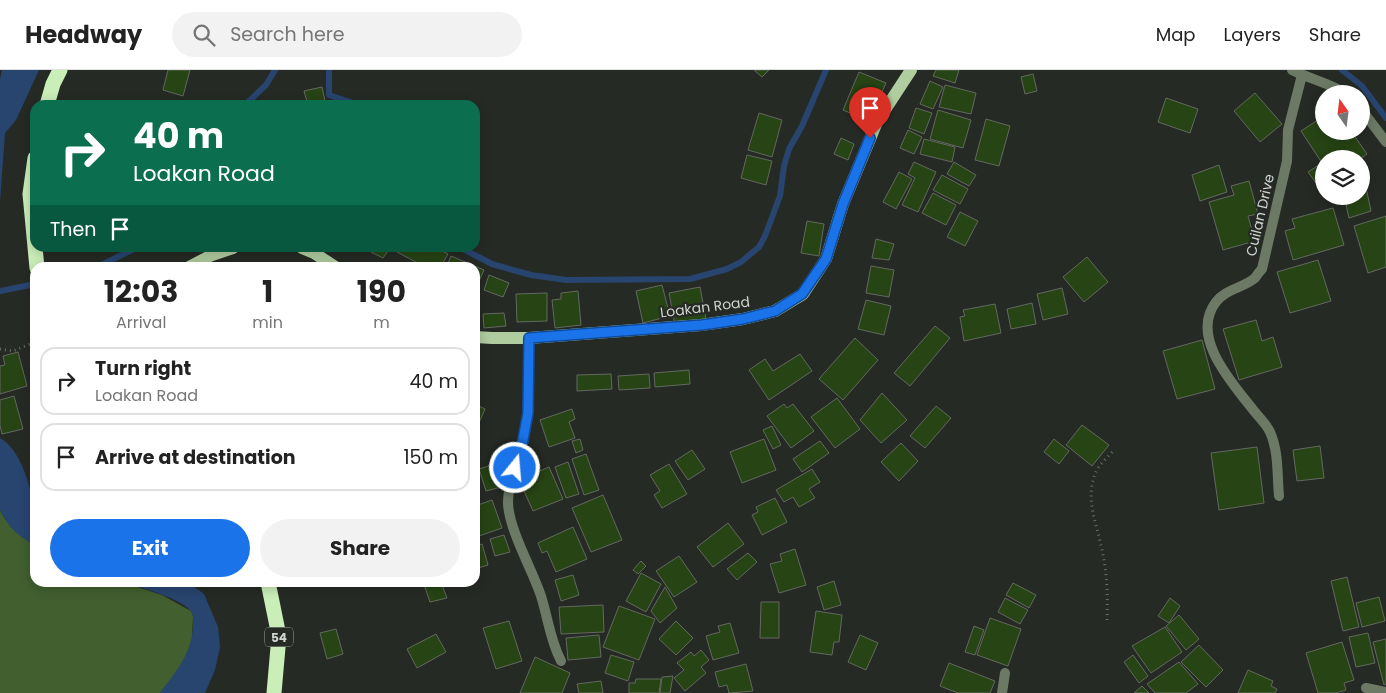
<!DOCTYPE html>
<html lang="en">
<head>
<meta charset="utf-8">
<style>
  :root { --surface:#fff; --page:#f2f2f2; --text:#222; --muted:#767676; --line:#e0e0e0; --accent:#1a73e8 }
  body { margin:0; font-family:Poppins,sans-serif; background:var(--page); color:var(--text); height:100vh; display:flex; flex-direction:column; font-size:19px; white-space:nowrap }
  * { box-sizing:border-box; margin:0 }
  p { font-size:16px; color:var(--muted) }
  .icon { flex:none; width:28px; height:28px; fill:none; stroke:currentColor; stroke-width:2; stroke-linecap:round; stroke-linejoin:round }
  .map { position:relative; flex:1; overflow:hidden }
  .drawer { position:absolute; left:30px; top:192px; width:450px; height:325px; display:flex; flex-direction:column; background:var(--surface); border-radius:15px; box-shadow:0 2px 12px #0003 }
  .drawer>* { flex:none }
  .top-card { position:absolute; left:30px; top:30px; width:450px; height:152px; border-radius:15px; box-shadow:0 2px 12px #0003; background:#0b6e4f; color:#fff; overflow:hidden }
  .needle { width:32px; rotate:346deg }
  .buttons { position:absolute; left:1315px; top:15px; display:grid; gap:10px }
  .buttons a { display:grid; place-items:center; width:55px; height:55px; border-radius:50%; background:var(--surface); box-shadow:0 2px 12px #0003; font-size:25px }
  .pin { position:absolute; display:grid; place-items:center; width:42px; height:42px; color:#fff; margin:-51px -21px; border-radius:50% 50% 50% 0; rotate:-45deg; box-shadow:0 0 5px #0007 }
  .pin .icon { rotate:45deg }
  .me { position:absolute; width:55px; margin:-28px; rotate:17deg; stroke-linejoin:round; filter:drop-shadow(0 0 4px #0008) }
  .turn { display:flex; align-items:center; gap:18px; height:105px; padding:0 20px; font-size:22px }
  .turn .icon { width:65px; height:65px; stroke-width:2.5 }
  .turn b { display:block; font-size:35px; line-height:42px }
  .then { display:flex; align-items:center; height:48px; padding:0 20px; background:#0003; gap:10px; font-size:19px }
  .eta { display:flex; justify-content:space-evenly; align-items:center; height:85px; text-align:center }
  .eta b { font-size:30px; font-weight:700; line-height:35px }
  .action { display:flex; gap:10px; margin-top:auto; padding:10px 20px }
  .action a { flex:1; height:58px; border-radius:30px; background:var(--accent); color:#fff; font-size:20px; font-weight:700; line-height:58px; text-align:center }
  .action a+a { background:var(--page); color:var(--text) }
  ul { padding:0; list-style:none }
  li { display:flex; align-items:center; gap:15px; height:68px; margin:0 10px 8px; padding:0 10px; border:2px solid var(--line); border-radius:15px }
  li div { flex:1 }
  li b { display:block; font-size:19px }
  li em { font-style:normal }
  header { display:flex; align-items:center; gap:30px; box-sizing:border-box; height:70px; padding:0 25px; background:var(--surface); border-bottom:1px solid var(--line) }
  header strong { font-size:24px }
  nav { display:flex; gap:28px; margin-inline-start:auto; font-size:18px }
  .search { width:350px; height:45px; background:var(--page); display:flex; align-items:center; gap:12px; box-sizing:border-box; padding:0 18px; border-radius:28px; color:var(--muted); font-size:19px }
  .map>svg:first-child { display:block }
  .forest { fill:#415f2f }
  .water { fill:#284570 }
  .lines { fill:none; stroke-linecap:round; stroke-linejoin:round }
  .stream { stroke:#284570; stroke-width:6 }
  .building { fill:#274414; stroke:#636861 }
  .path { stroke:#696c67; stroke-width:3; stroke-dasharray:1 4; stroke-linecap:butt }
  .street { stroke:#6c7a65; stroke-width:10 }
  .primary { stroke:#b0cda0; stroke-width:12 }
  .highway { stroke:#caeeb8; stroke-width:15 }
  .route-casing { stroke:#114b97; stroke-width:12 }
  .route { stroke:#1a73e8; stroke-width:9 }
  .labels { text-anchor:middle; dominant-baseline:central; stroke-width:4.5; stroke-linejoin:round; paint-order:stroke }
  .shield { fill:#262a24; stroke:#9ea29d; stroke-width:1 }
  .shield-label { font-size:12px; font-weight:bold; fill:#d2d5d1 }
  .street-label { font-size:14px; fill:#d2d5d1; stroke:#262a24 }
</style>
</head>
<body>
<header>
<strong>Headway</strong>
<div class="search"><svg class="icon" aria-label="search" viewBox="0 0 24 24"><circle cx="10" cy="10" r="6"/><path d="M15 15l6 6"/></svg>Search here</div>
<nav><a>Map</a><a>Layers</a><a>Share</a></nav>
</header>
<div class="map">
<svg width="1386" height="623" viewBox="0 0 1386 623">
  <rect width="100%" height="100%" fill="#262a24"/>
  <!-- forest -->
  <path class="forest" d="M0,440C7,455 20,467 35,475V512L125,513L162,525L191,541L193,546L192,569L186,586L177,601L160,623H0Z"/>
  <!-- water -->
  <path class="water" d="M2,0H39L16,50L5,63L0,132V9Z
    M0,368C21,380 29,414 35,436C38,447 35,463 35,475C18,466 8,457 0,440Z
    M125,513H189L204,524L218,557L220,577L215,600L205,623H160C176,602 193,582 193,554C193,549 194,544 190,540C177,527 142,518 125,513Z"/>
  <g class="lines">
    <!-- stream -->
    <path class="stream" d="M329,0V25L359,35
      M1342,0L1362,16L1386,48
      M245,35L266,15L275,0
      M461,178L492,194L531,205L566,210L690,209L727,199L741,192L759,177L765,166L780,126L784,96L789,79L802,56L826,0
      M95,198L136,178
      M0,221L35,214"/>
  </g>
  <!-- building -->
  <path class="building" d="M168,0H190L183,26L163,20Z
    M754,0H769L762,7Z
    M936,0H959L955,13L933,6Z
    M859,2L886,13L869,51L843,40Z
    M1033,4L1037,21L1025,24L1021,7Z
    M930,11L943,17L933,39L920,34Z
    M945,15L976,23L971,44L939,37Z
    M322,17L325,31L308,35L304,21Z
    M1255,23L1282,54L1260,72L1234,41Z
    M1166,28L1198,39L1190,63L1158,52Z
    M916,38L932,43L924,64L909,58Z
    M938,40L971,50L963,78L930,69Z
    M759,43L782,50L772,87L748,80Z
    M1324,46V61H1351L1367,84L1360,89H1324V124L1308,102L1322,93L1301,61Z
    M986,49L1010,56L999,96L975,90Z
    M908,60L922,67L914,84L900,78Z
    M841,68L854,74L848,90L834,84Z
    M924,69L955,77L952,92L920,84Z
    M747,85L772,91L766,115L741,108Z
    M914,92L936,102L918,142L902,135L915,108L908,104Z
    M954,92L976,105L969,116L947,104Z
    M1219,95L1227,122L1200,131L1192,105Z
    M899,102L912,109L896,139L883,132Z
    M942,105L968,119L960,134L933,120Z
    M1249,111L1258,144L1248,146L1255,171L1223,180L1209,132L1234,125L1231,116Z
    M1365,113L1371,141L1349,148L1344,126H1361V115Z
    M933,123L956,135L946,155L922,143Z
    M1333,138L1344,175L1293,190L1285,161L1295,158L1292,149Z
    M960,142L978,151L965,176L947,167Z
    M1386,146V197L1368,203L1354,156Z
    M807,151L824,154L819,186L801,183Z
    M876,169L894,174L889,190L872,188Z
    M373,178H390L383,188L371,182Z
    M399,178H436L448,184L440,198H427L397,182Z
    M451,186L484,200L476,218L475,198H446Z
    M1087,187L1108,212L1084,232L1063,207Z
    M1318,190L1331,231L1290,243L1277,202Z
    M871,196L894,200L889,227L866,223Z
    M489,205L509,213L503,227L484,220Z
    M662,215L670,246L643,253L636,221Z
    M700,217L706,249L675,255L669,223Z
    M1062,218L1068,244L1043,250L1037,224Z
    M578,221L581,255L555,258L552,230L561,229V223Z
    M547,223V251L517,252L516,224Z
    M866,230L891,236L884,265L858,259Z
    M1032,233L1036,254L1011,259L1007,239Z
    M995,234L1001,263L964,271L960,247L965,246L963,240Z
    M504,243L506,256L484,258L483,244Z
    M1256,250L1262,271L1273,267L1282,297L1239,310L1223,259Z
    M935,256L950,268L910,316L894,303Z
    M855,268L878,290L843,330L819,309Z
    M1202,270L1215,319L1177,329L1163,281Z
    M18,282L27,316L0,324V296L5,295L3,286Z
    M800,284L812,301L769,330L749,300L765,289L773,301Z
    M689,300L690,314L655,317L654,303Z
    M611,304L612,319L577,321V305Z
    M649,304L650,318L619,320L618,306Z
    M882,323L907,350L881,373L860,350Z
    M14,326L23,359L2,364L0,356V330Z
    M837,328L860,359L835,378L811,347Z
    M475,334L485,339L478,355L475,353Z
    M784,334L787,338L793,334L814,361L791,378L767,346Z
    M936,336L951,348L925,378L910,366Z
    M572,339L575,349L569,352L575,368L549,377L540,350Z
    M1082,355L1109,375L1092,396L1066,375Z
    M772,356L781,375L773,379L763,360Z
    M580,369L583,380L576,383L572,371Z
    M764,369L776,400L742,413L730,382Z
    M1054,369L1069,381L1059,394L1044,382Z
    M820,371L829,383L802,402L793,389Z
    M901,373L918,391L899,411L881,392Z
    M1320,376L1324,408L1297,411L1293,380Z
    M1257,377L1264,433L1219,440L1211,383Z
    M692,380L705,399L688,410L675,391Z
    M586,384L599,420L584,425L572,389Z
    M568,392L579,424L566,428L555,397Z
    M498,393L505,416L486,421L479,399Z
    M669,394L687,424L662,438L654,425L660,421L650,405Z
    M549,397L563,429L533,441L519,410Z
    M812,399L820,412L809,419L815,428L799,437L793,427L784,432L776,420Z
    M603,425L622,470L591,482L572,438Z
    M775,428L787,452L762,465L752,445L758,442L756,437Z
    M492,430L502,458L479,466L475,454V436Z
    M728,453L744,474L713,497L697,477Z
    M573,457L587,489L556,502L547,481L542,483L538,473Z
    M504,465L510,482L495,486L490,469Z
    M482,474L488,495L475,499V476Z
    M795,479L806,515L779,523L770,494L782,491L780,484Z
    M748,483L757,492L737,510L727,499Z
    M679,486L697,512L674,527L656,501Z
    M641,491L646,496L638,504L633,500Z
    M641,503L661,514L646,542L626,531Z
    M573,505L579,525L561,531L555,510Z
    M1347,507L1359,557L1343,561L1331,511Z
    M834,511L841,535L824,540L817,517Z
    M423,512H441L447,528L430,532Z
    M1013,513L1036,525L1029,538L1006,525Z
    M665,517L677,538L660,553L651,541Z
    M1379,527L1385,551L1362,557L1356,533Z
    M1005,528L1028,540L1020,554L998,542Z
    M1170,528L1180,536L1169,553L1158,546Z
    M761,532H779V568H760Z
    M603,535L604,562L561,564L559,537Z
    M619,536L655,549L639,590L603,577Z
    M816,541L842,545L839,572H834L832,585L810,582Z
    M1179,545L1199,569L1186,580L1166,556Z
    M990,548L1021,559L1008,596L977,585Z
    M509,551L522,591L496,599L483,558Z
    M676,551L693,568L676,585L659,569Z
    M730,553L739,583L713,590L706,566L720,562L718,556Z
    M974,556L984,560L975,585L965,582Z
    M1165,557L1182,582L1151,603L1132,576Z
    M336,559L343,584L327,589L320,563Z
    M1368,563L1375,593L1356,597L1349,567Z
    M436,564L446,582L417,598L407,579Z
    M599,565L601,587L568,590L566,568Z
    M860,565L878,573L866,600L848,592Z
    M1386,569V614L1384,615L1373,572Z
    M1342,572L1354,610L1344,613L1346,620L1336,623H1318L1306,583Z
    M1199,575L1223,600L1206,617L1181,592Z
    M701,580L709,590L701,597L706,603L685,621L674,608L684,600L677,593L691,582L694,586Z
    M611,585L634,592L628,611L605,603Z
    M1133,585L1148,606L1139,613L1124,592Z
    M535,587L570,603L562,623H520Z
    M1179,592L1198,614L1186,623H1155L1147,614Z
    M949,593L995,611L990,623H958L940,616Z
    M746,594L753,621L729,623L727,615L719,617L715,602Z
    M1248,600L1273,611L1271,616L1277,619L1275,623H1238Z
    M673,606L670,623H660L662,607Z
    M636,609H661L659,623H629V613H635Z
    M601,611L603,623H579L577,614Z
    M1142,616L1149,623H1134Z"/>
  <g class="lines">
    <!-- path -->
    <path class="path" d="M0,279L13,281L35,272
      M1107,550C1108,526 1107,503 1102,480C1097,454 1085,430 1095,404C1098,395 1108,387 1114,380"/>
    <!-- street -->
    <path class="street" d="M1292,0C1310,9 1329,13 1347,24
      M1361,39L1386,72
      M529,268C528,303 530,339 523,374C518,393 508,413 508,433C509,460 532,499 541,526C548,548 550,570 561,591
      M1279,426C1277,406 1279,382 1270,362C1267,355 1260,348 1254,341C1233,314 1189,267 1216,232C1226,219 1243,218 1255,208C1257,205 1259,202 1262,199L1287,91L1288,60L1302,5
      M1366,618L1386,622
      M1002,623L1005,603"/>
    <!-- primary -->
    <path class="primary" d="M302,178L314,183L337,198
      M187,198L212,185L233,178
      M475,267L492,268H529L701,255L743,249L775,241L803,224L826,189L843,134L877,52L911,0"/>
    <!-- highway -->
    <path class="highway" d="M47,35L53,14L60,0
      M35,88L30,124L37,198
      M268,512L279,566L274,623"/>
  </g>
  <g class="lines">
    <!-- route casing -->
    <g class="route-casing">
      <path id="route" d="M515,398L522,375L528,343L529,268L702,255L743,249L775,241L802,224L826,189L843,134L870,68"/>
    </g>
    <!-- route -->
    <use href="#route" class="route"/>
  </g>
  <g class="labels">
    <!-- shield labels -->
    <rect class="shield" x="265" y="557.5" width="28" height="19" rx="4"/>
    <g class="shield-label">
      <text x="279" y="567">54</text>
    </g>
    <!-- street labels -->
    <g class="street-label">
      <text transform="translate(1260 145) rotate(-77)">Cuilan Drive</text>
      <text transform="translate(705 237) rotate(-7)">Loakan Road</text>
    </g>
  </g>
</svg>
<div class="buttons">
<a><svg class="needle" viewBox="-14 -14 28 28"><path d="M0-13l5 13h-10z" fill="#e53935"/><path d="M0 13l5-13h-10z" fill="#767676"/></svg></a>
<a><svg class="icon" aria-label="layers" viewBox="0 0 24 24"><path d="M12 4l9 5-9 5-9-5zM3 14l9 5 9-5"/></svg></a>
</div>
<div class="pin" style="left:870px;top:68px;background:#d93025"><svg class="icon" aria-label="arrive" viewBox="0 0 24 24"><path d="M6 21V4h12l-3 4 3 4H6"/></svg></div>
<svg class="me" style="left:515px;top:398px" viewBox="-20 -20 40 40"><circle r="17" fill="#1a73e8" stroke="#fff" stroke-width="3"/><path d="M0-11L8 9 0 5-8 9z" fill="#fff"/></svg>
<div class="top-card">
<div class="turn"><svg class="icon" aria-label="right" viewBox="0 0 24 24"><path d="M7 20v-9h11M14 6l5 5-5 5"/></svg><div><b>40 m</b>Loakan Road</div></div>
<div class="then">Then<svg class="icon" aria-label="arrive" viewBox="0 0 24 24"><path d="M6 21V4h12l-3 4 3 4H6"/></svg></div>
</div>
<section class="drawer">
<div class="eta">
<div><b>12:03</b><p>Arrival</p></div>
<div><b>1</b><p>min</p></div>
<div><b>190</b><p>m</p></div>
</div>
<ul>
<li><svg class="icon" aria-label="right" viewBox="0 0 24 24"><path d="M7 20v-9h11M14 6l5 5-5 5"/></svg><div><b>Turn right</b><p>Loakan Road</p></div><em>40 m</em></li>
<li><svg class="icon" aria-label="arrive" viewBox="0 0 24 24"><path d="M6 21V4h12l-3 4 3 4H6"/></svg><div><b>Arrive at destination</b></div><em>150 m</em></li>
</ul>
<div class="action"><a>Exit</a><a>Share</a></div>
</section>
</div>
</body>
</html>
